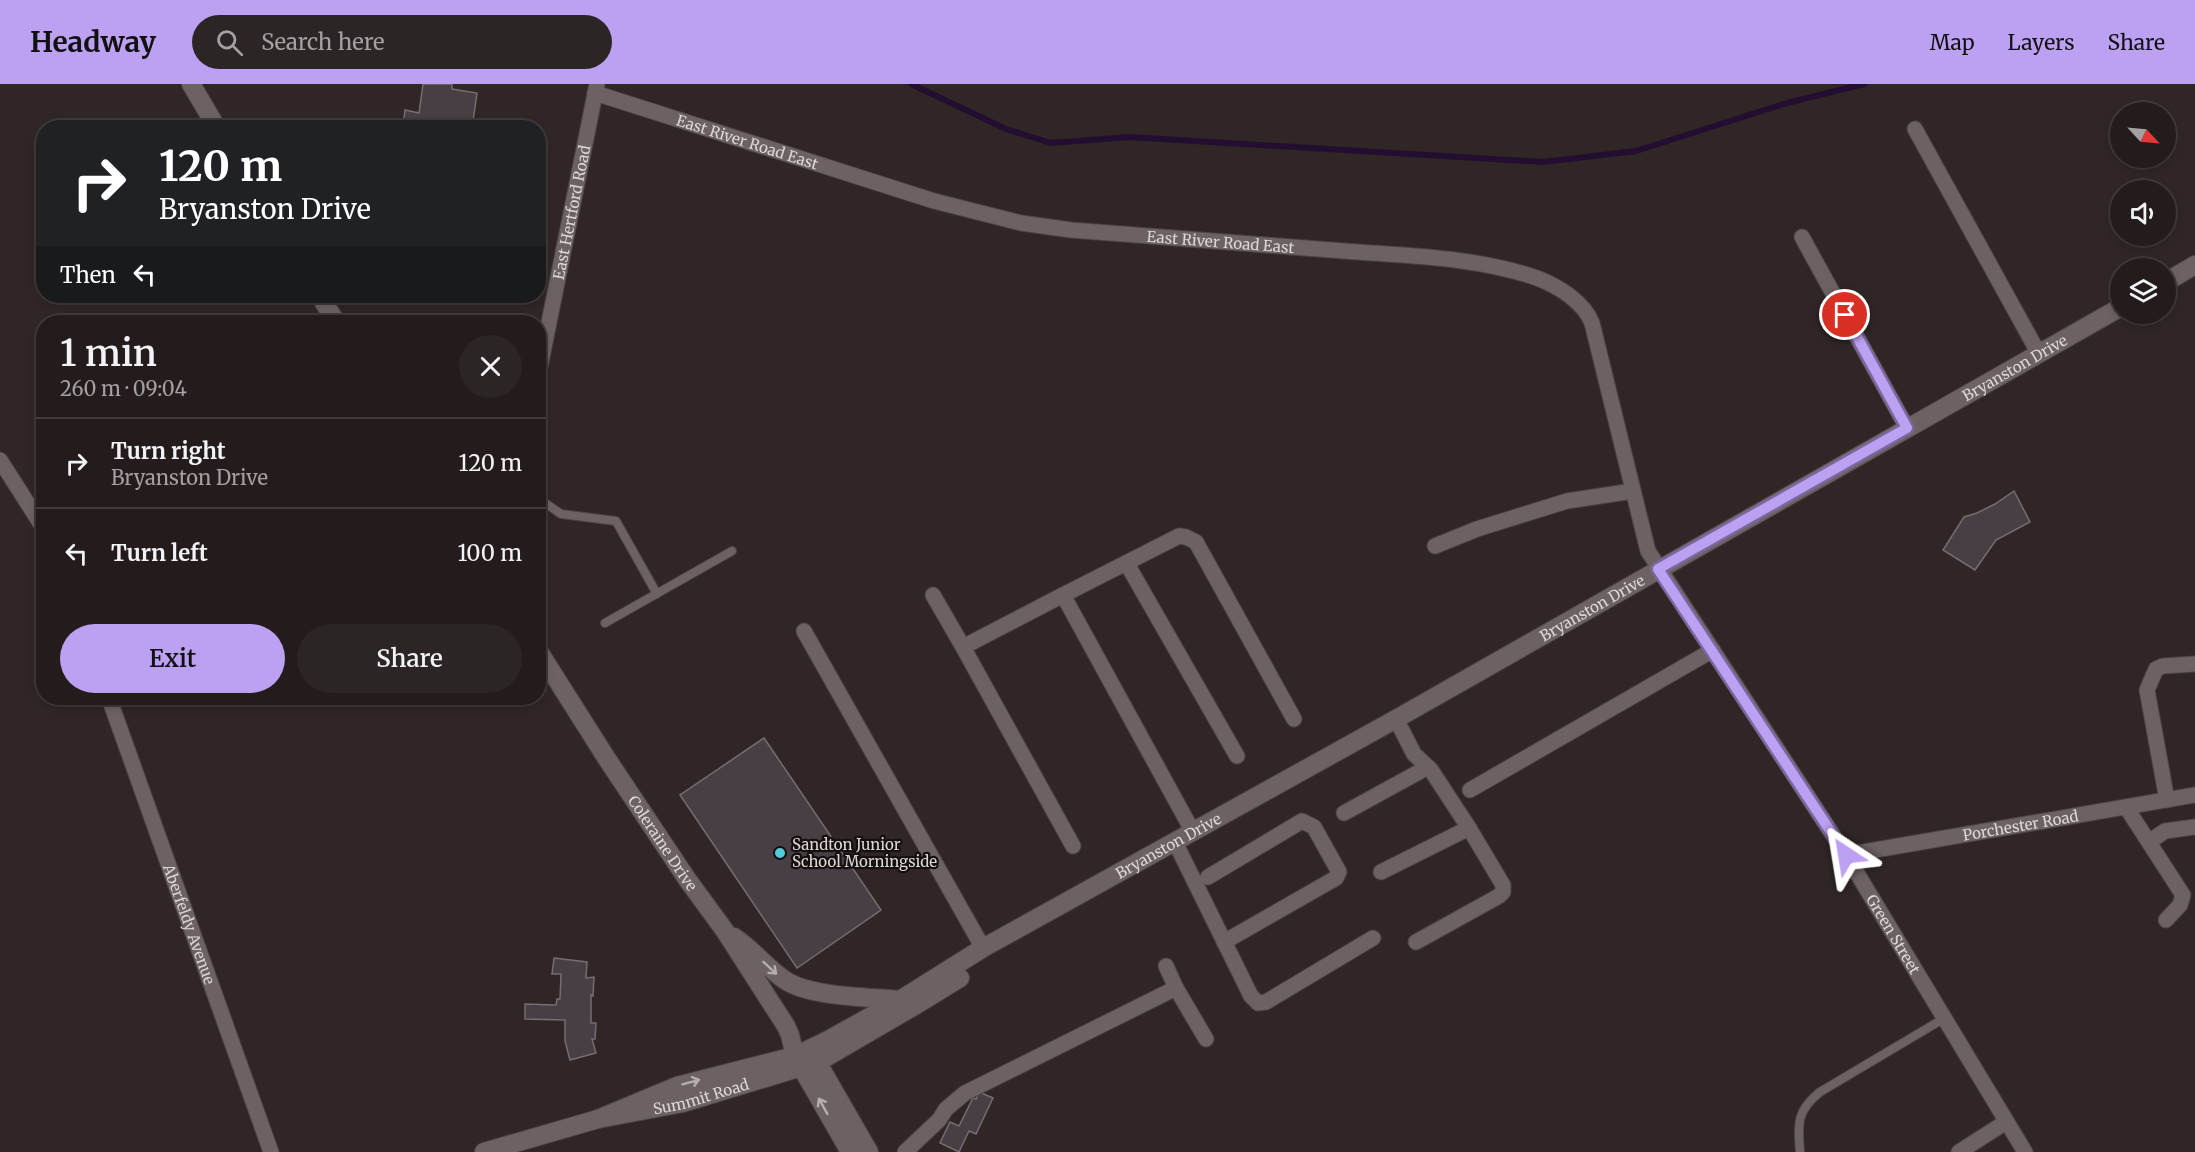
<!DOCTYPE html>
<html lang="en">
<head>
<meta charset="utf-8">
<style>
  :root { --surface:#241c1c; --page:#2c2525; --text:#f1f3f6; --muted:#a3a1a3; --line:#413a3b; --accent:#bca0f2 }
  body { margin:0; font-family:Merriweather,serif; background:var(--page); color:var(--text); height:100vh; display:flex; flex-direction:column; font-size:22px; white-space:nowrap }
  * { box-sizing:border-box; margin:0 }
  p { font-size:20px; color:var(--muted) }
  .icon { flex:none; width:33px; height:33px; fill:none; stroke:currentColor; stroke-width:2; stroke-linecap:round; stroke-linejoin:round }
  .map { position:relative; flex:1; overflow:hidden }
  .details { position:absolute; left:36px; top:231px; width:510px; height:390px; display:flex; flex-direction:column; background:var(--surface); border-radius:24px; box-shadow:0 3px 9px #0003,0 0 0 2px var(--line) }
  .details>* { flex:none }
  .guide { position:absolute; left:36px; top:36px; width:510px; height:183px; border-radius:24px; box-shadow:0 3px 9px #0003,0 0 0 2px var(--line); background:#202124; color:#fff; overflow:hidden }
  .needle { width:39px; rotate:116deg }
  .tools { position:absolute; left:2110px; top:18px; display:grid; gap:12px }
  .tools a { display:grid; place-items:center; width:66px; height:66px; border-radius:50%; background:var(--surface); box-shadow:0 3px 9px #0003,0 0 0 2px var(--line); font-size:30px }
  .pin { position:absolute; display:grid; place-items:center; width:51px; height:51px; color:#fff; margin:-26px; border:3px solid #fff; border-radius:50%; box-shadow:0 2px 6px #0007 }
  .me { position:absolute; width:66px; margin:-33px; rotate:327deg; stroke-linejoin:round; filter:drop-shadow(0 0 4px #0008) }
  .turn { display:flex; align-items:center; gap:21px; height:126px; padding:0 24px; font-size:27px }
  .turn .icon { width:78px; height:78px; stroke-width:2.5 }
  .turn b { display:block; font-size:42px; line-height:51px }
  .then { display:flex; align-items:center; height:57px; padding:0 24px; background:#0003; gap:12px; font-size:22px }
  .round { display:grid; place-items:center; flex:none; width:63px; height:63px; border-radius:32px; background:var(--page) }
  .headline { display:flex; align-items:center; justify-content:space-between; height:102px; padding:0 24px }
  h1 { font-size:36px; font-weight:600; line-height:45px }
  .action { display:flex; gap:12px; margin-top:auto; padding:12px 24px }
  .action a { flex:1; height:69px; border-radius:36px; background:var(--accent); color:#111; font-size:24px; font-weight:600; line-height:69px; text-align:center }
  .action a+a { background:var(--page); color:var(--text) }
  ul { padding:0; list-style:none }
  li { display:flex; align-items:center; gap:18px; height:90px; padding:0 24px; border-top:2px solid var(--line) }
  li div { flex:1 }
  li b { display:block; font-size:22px }
  li em { font-style:normal }
  header { display:flex; align-items:center; gap:36px; box-sizing:border-box; height:84px; padding:0 30px; background:var(--accent); color:#111 }
  header strong { font-size:28px }
  nav { display:flex; gap:33px; margin-inline-start:auto; font-size:21px }
  .search { width:420px; height:54px; background:var(--page); display:flex; align-items:center; gap:15px; box-sizing:border-box; padding:0 21px; border-radius:33px; color:var(--muted); font-size:22px }
  .map>svg:first-child { display:block }
  .lines { fill:none; stroke-linecap:round; stroke-linejoin:round }
  .stream { stroke:#230e31; stroke-width:6 }
  .building { fill:#483f44; stroke:#766c71; stroke-width:1.5 }
  .lane-casing { stroke:#4b4343; stroke-width:10 }
  .street-casing { stroke:#4b4343; stroke-width:17 }
  .secondary-casing { stroke:#4b4343; stroke-width:20 }
  .lane { stroke:#6d6262; stroke-width:8 }
  .street { stroke:#6d6262; stroke-width:15 }
  .secondary { stroke:#6d6262; stroke-width:18 }
  .oneway { stroke:#b6aeae }
  .route-casing { stroke:#7a689d; stroke-width:15 }
  .route { stroke:#bca0f2; stroke-width:10 }
  .poi-dot { fill:#54cadd; stroke:#151010; stroke-width:2 }
  .labels { text-anchor:middle; dominant-baseline:central; stroke-width:4.5; stroke-linejoin:round; paint-order:stroke }
  .street-label { font-size:15px; fill:#ded7d7; stroke:#151010 }
  .poi-label { font-size:15px; fill:#ded7d7; stroke:#151010; text-anchor:start }
</style>
</head>
<body>
<header>
<strong>Headway</strong>
<div class="search"><svg class="icon" aria-label="search" viewBox="0 0 24 24"><circle cx="10" cy="10" r="6"/><path d="M15 15l6 6"/></svg>Search here</div>
<nav><a>Map</a><a>Layers</a><a>Share</a></nav>
</header>
<div class="map">
<svg width="2195" height="1068" viewBox="0 0 2195 1068">
  <rect width="100%" height="100%" fill="#302626"/>
  <g class="lines">
    <!-- stream -->
    <path class="stream" d="M911,0L1006,45L1051,59L1129,53L1543,78L1636,67L1787,19L1864,0"/>
  </g>
  <!-- building -->
  <path class="building" d="M423,0H452V5L477,9L472,44H403L405,26L419,29Z
    M2014,407L2030,438L1996,456L1975,486L1943,466L1964,433L1977,429L1995,420Z
    M764,654L881,826L797,884L680,711Z
    M554,874L587,878L586,894L594,893L593,912L591,911V939H596L595,955H592L596,969L570,976L565,957V936L525,935V920L556,921L557,915H560L561,890H552Z
    M979,1008L993,1014L976,1050L969,1047L959,1068L940,1059L950,1038L959,1042L973,1014L976,1015Z"/>
  <g class="lines">
    <!-- lane casing -->
    <g class="lane-casing">
      <path id="lane" d="M538,414L561,430L616,437L657,510
        M605,539L732,467
        M1800,1068C1798,1040 1796,1027 1820,1008L1943,935"/>
    </g>
    <!-- street casing -->
    <g class="street-casing">
      <g id="street">
        <path id="s1" d="M595,9L934,117L1021,139L1071,146C1162,153 1253,160 1344,167C1408,172 1476,173 1537,194C1558,202 1584,218 1592,239L1648,467L1846,771L2025,1068"/>
        <path d="M1915,45L2039,270"/>
        <path d="M1802,153L1907,344"/>
        <path id="s2" d="M538,293L597,0"/>
        <path d="M0,376L44,445"/>
        <path d="M1435,462L1477,445L1567,417L1633,407"/>
        <path d="M1127,480L1237,672"/>
        <path d="M933,511L963,563"/>
        <path d="M1063,511L1179,452L1186,453L1196,458L1294,635"/>
        <path d="M804,547L983,864"/>
        <path id="s3" d="M109,614L271,1068"/>
        <path d="M1396,635L1414,670L1431,686L1469,744L1503,801V808L1499,812L1416,858"/>
        <path d="M1470,706L1713,566"/>
        <path d="M2167,716L2147,606L2156,585L2163,582L2195,580"/>
        <path d="M2126,723L2183,811L2180,821L2166,836"/>
        <path d="M1344,729L1428,683"/>
        <path d="M1175,758L1251,912L1258,919L1266,918L1373,854"/>
        <path d="M2149,758L2165,747L2195,743"/>
        <path d="M1073,762L963,563L1063,511L1193,748"/>
        <path id="s4" d="M1846,771L2195,711"/>
        <path d="M1381,788L1469,744"/>
        <path d="M1208,793L1302,737L1314,743L1339,788L1336,794L1224,858"/>
        <path d="M1166,882L1176,904"/>
        <path d="M905,1068L939,1036L946,1025L965,1009L1176,904L1206,955"/>
        <path d="M1959,1068L2006,1038"/>
      </g>
    </g>
    <!-- secondary casing -->
    <g class="secondary-casing">
      <g id="secondary">
        <path d="M191,0L217,44"/>
        <path d="M2166,198L2195,181"/>
        <path d="M320,212L336,238"/>
        <path id="s5" d="M538,566L607,675L687,795L725,847L786,942L790,951L795,972L850,1068"/>
        <path d="M734,853C754,866 768,886 788,898C814,913 870,913 900,916"/>
        <path d="M812,969L869,1068"/>
        <path id="s6" d="M598,1035L677,1002L795,972L828,956L900,916L983,864L1396,635L2121,223"/>
        <path id="s7" d="M484,1068L598,1035L683,1019L818,978L916,921L960,894"/>
      </g>
    </g>
    <!-- lane -->
    <use href="#lane" class="lane"/>
    <!-- street -->
    <use href="#street" class="street"/>
    <!-- secondary -->
    <use href="#secondary" class="secondary"/>
  </g>
  <!-- one-way arrows -->
  <defs><path id="oneway-shaft" d="M-6 0H5M1.5-3L5.5 0L1.5 3" fill="none" stroke-width="1.6" stroke-linecap="round" stroke-linejoin="round" transform="scale(1.5)"/></defs>
  <g class="oneway">
    <use href="#oneway-shaft" transform="translate(770 884) rotate(43)"/>
    <use href="#oneway-shaft" transform="translate(691 998) rotate(-15)"/>
    <use href="#oneway-shaft" transform="translate(823 1022) rotate(-119)"/>
  </g>
  <g class="lines">
    <!-- route casing -->
    <g class="route-casing">
      <path id="route" d="M1845,231L1907,344L1658,485L1846,771"/>
    </g>
    <!-- route -->
    <use href="#route" class="route"/>
  </g>
  <!-- markers -->
  <circle class="poi-dot" cx="780" cy="769" r="6"/>
  <g class="labels">
    <!-- street labels -->
    <g class="street-label">
      <text stroke="none"><textPath href="#s1" startOffset="160">East River Road East</textPath></text>
      <text stroke="none"><textPath href="#s2" startOffset="168">East Hertford Road</textPath></text>
      <text stroke="none"><textPath href="#s1" startOffset="646">East River Road East</textPath></text>
      <text stroke="none"><textPath href="#s6" startOffset="1608">Bryanston Drive</textPath></text>
      <text stroke="none"><textPath href="#s6" startOffset="1122">Bryanston Drive</textPath></text>
      <text stroke="none"><textPath href="#s4" startOffset="177">Porchester Road</textPath></text>
      <text stroke="none"><textPath href="#s5" startOffset="230">Coleraine Drive</textPath></text>
      <text stroke="none"><textPath href="#s6" startOffset="636">Bryanston Drive</textPath></text>
      <text stroke="none"><textPath href="#s3" startOffset="240">Aberfeldy Avenue</textPath></text>
      <text stroke="none"><textPath href="#s1" startOffset="1728">Green Street</textPath></text>
      <text stroke="none"><textPath href="#s7" startOffset="224">Summit Road</textPath></text>
    </g>
    <!-- poi labels -->
    <g class="poi-label">
      <text x="792" y="760">Sandton Junior<tspan x="792" dy="17">School Morningside</tspan></text>
    </g>
  </g>
</svg>
<div class="tools">
<a><svg class="needle" viewBox="-14 -14 28 28"><path d="M0-13l5 13h-10z" fill="#e53935"/><path d="M0 13l5-13h-10z" fill="#a3a1a3"/></svg></a>
<a><svg class="icon" aria-label="sound" viewBox="0 0 24 24"><path d="M4 9h4l5-4v14l-5-4H4zM17 9q2 3 0 6"/></svg></a>
<a><svg class="icon" aria-label="layers" viewBox="0 0 24 24"><path d="M12 4l9 5-9 5-9-5zM3 14l9 5 9-5"/></svg></a>
</div>
<div class="pin" style="left:1845px;top:231px;background:#d93025"><svg class="icon" aria-label="arrive" viewBox="0 0 24 24"><path d="M6 21V4h12l-3 4 3 4H6"/></svg></div>
<svg class="me" style="left:1846px;top:771px" viewBox="-20 -20 40 40"><path d="M0-17L14 15 0 8-14 15z" fill="#bca0f2" stroke="#fff" stroke-width="4"/></svg>
<div class="guide">
<div class="turn"><svg class="icon" aria-label="right" viewBox="0 0 24 24"><path d="M7 20v-9h11M14 6l5 5-5 5"/></svg><div><b>120 m</b>Bryanston Drive</div></div>
<div class="then">Then<svg class="icon" aria-label="left" viewBox="0 0 24 24"><path d="M17 20v-9H6M10 6l-5 5 5 5"/></svg></div>
</div>
<section class="details">
<div class="headline"><div><h1>1 min</h1><p>260 m · 09:04</p></div><a class="round"><svg class="icon" aria-label="close" viewBox="0 0 24 24"><path d="M6 6l12 12M18 6L6 18"/></svg></a></div>
<ul>
<li><svg class="icon" aria-label="right" viewBox="0 0 24 24"><path d="M7 20v-9h11M14 6l5 5-5 5"/></svg><div><b>Turn right</b><p>Bryanston Drive</p></div><em>120 m</em></li>
<li><svg class="icon" aria-label="left" viewBox="0 0 24 24"><path d="M17 20v-9H6M10 6l-5 5 5 5"/></svg><div><b>Turn left</b></div><em>100 m</em></li>
</ul>
<div class="action"><a>Exit</a><a>Share</a></div>
</section>
</div>
</body>
</html>
